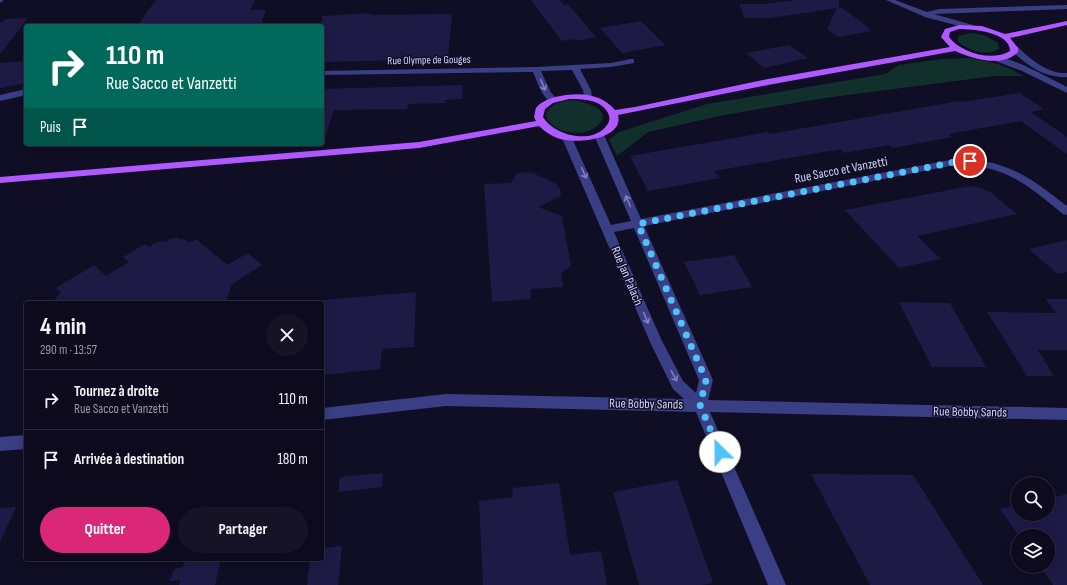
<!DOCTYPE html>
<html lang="fr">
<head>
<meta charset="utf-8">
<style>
  :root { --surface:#0c0a1c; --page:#151325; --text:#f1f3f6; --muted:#9a9aa3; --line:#2c2b3b; --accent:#db2777 }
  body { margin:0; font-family:"Sofia Sans Condensed",sans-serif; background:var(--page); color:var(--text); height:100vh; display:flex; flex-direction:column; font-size:15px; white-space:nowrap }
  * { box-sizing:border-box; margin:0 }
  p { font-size:13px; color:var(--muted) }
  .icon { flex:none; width:22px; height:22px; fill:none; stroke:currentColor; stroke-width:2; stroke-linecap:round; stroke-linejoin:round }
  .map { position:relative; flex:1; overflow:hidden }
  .drawer { position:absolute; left:24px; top:301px; width:300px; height:260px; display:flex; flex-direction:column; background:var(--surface); border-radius:4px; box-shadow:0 2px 10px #0003,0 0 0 1px var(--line) }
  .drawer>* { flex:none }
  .top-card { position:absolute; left:24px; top:24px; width:300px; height:122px; border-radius:4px; box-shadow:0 2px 10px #0003,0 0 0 1px var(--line); background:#00695c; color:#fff; overflow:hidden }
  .tools { position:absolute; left:1011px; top:477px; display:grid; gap:8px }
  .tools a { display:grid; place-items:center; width:44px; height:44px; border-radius:50%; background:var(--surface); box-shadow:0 2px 10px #0003,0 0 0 1px var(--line); font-size:20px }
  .pin { position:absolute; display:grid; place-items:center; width:34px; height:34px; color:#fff; margin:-17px; border:2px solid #fff; border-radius:50%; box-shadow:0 1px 4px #0007 }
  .me { position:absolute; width:44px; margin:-22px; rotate:337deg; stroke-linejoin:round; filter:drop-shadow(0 0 3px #0008) }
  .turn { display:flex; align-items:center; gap:14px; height:84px; padding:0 16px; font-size:18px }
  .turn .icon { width:52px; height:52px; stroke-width:2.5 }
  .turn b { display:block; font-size:28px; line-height:34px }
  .then { display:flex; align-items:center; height:38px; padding:0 16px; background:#0003; gap:8px; font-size:15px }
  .round { display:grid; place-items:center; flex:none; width:42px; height:42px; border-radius:21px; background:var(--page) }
  .head { display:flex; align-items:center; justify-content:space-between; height:68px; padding:0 16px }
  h1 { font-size:24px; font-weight:700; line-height:30px }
  .action { display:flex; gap:8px; margin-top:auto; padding:8px 16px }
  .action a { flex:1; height:46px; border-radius:24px; background:var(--accent); color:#fff; font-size:16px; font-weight:700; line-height:46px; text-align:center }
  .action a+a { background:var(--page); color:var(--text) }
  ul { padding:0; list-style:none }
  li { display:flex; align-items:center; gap:12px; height:60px; padding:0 16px; border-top:1px solid var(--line) }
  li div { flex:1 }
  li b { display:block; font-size:15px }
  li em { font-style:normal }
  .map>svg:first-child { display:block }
  .green { fill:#112f2b }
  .building { fill:#1e1a46 }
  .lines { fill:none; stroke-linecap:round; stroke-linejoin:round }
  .minor { fill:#393e85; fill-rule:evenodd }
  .major { fill:#b059ff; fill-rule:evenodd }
  .oneway { stroke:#7e81bc }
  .route { stroke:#4fc3f7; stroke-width:7; stroke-dasharray:0 12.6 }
  .labels { text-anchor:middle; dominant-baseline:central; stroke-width:3; stroke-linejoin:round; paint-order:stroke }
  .far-street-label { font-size:11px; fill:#d3d2ff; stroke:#100e25 }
  .street-label { font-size:13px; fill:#d3d2ff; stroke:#100e25 }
</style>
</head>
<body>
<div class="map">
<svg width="1067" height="585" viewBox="0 0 1067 585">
  <rect width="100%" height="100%" fill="#100e25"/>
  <!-- green -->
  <path class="green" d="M971,33L984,35L998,43L999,49C988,57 968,50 958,42V36Z
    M969,58C991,62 1004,64 1023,76H994L825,98L724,115L648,132L617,156L609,140L619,132L707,104L885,74L899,65L942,59Z
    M572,100C583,101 616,110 597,126C584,138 552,134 546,116C549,104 561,101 572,100Z"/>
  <!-- building -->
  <path class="building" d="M156,0H255L250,10H266L260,26H137Z
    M531,0H560L564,5L568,4L596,37L575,41L574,39L562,41Z
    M796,0H839V6L863,23L871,31L838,37L827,29L837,8L770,18H745L739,4H765Z
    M371,13L370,15L452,14L448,59L322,62V16Z
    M28,18L0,54V23L6,19Z
    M641,21L665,45L622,53L600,28Z
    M789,45L808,58L764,68L746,53Z
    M26,61V83L0,88V63Z
    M463,85L462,99L445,100V103L408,104L407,109L334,110L324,140H322V89Z
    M1019,93L1044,109L1031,112L1067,137V154L1021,121L948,134L952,137L893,148L889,145L844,153L841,149L714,171L720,178L648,191L630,156L768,132L770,134L959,101L961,102Z
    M523,172L533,173L556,184L560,189L561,196L538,207L562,216L571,266L561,273L563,287L530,289L531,299L492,302L484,184L511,183L517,174Z
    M970,186L980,188L990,192L1017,214L917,236L941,259L899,268L845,210Z
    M178,237L179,239H184L189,243L196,239L227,265L248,253L262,265L231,285L226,303H52L61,292L56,288L94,265L106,276L129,262L123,257L145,244L149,247L157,242L169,241V239Z
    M1067,240V272L1058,274L1029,249Z
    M734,255L752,287L700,295L684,262Z
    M416,292L414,347L382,349L380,369L322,375V300Z
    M1046,299H1067V350H1038L1054,376H1027L987,312L1056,313Z
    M899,302L950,303L986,367H932Z
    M383,473L382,487L338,492L340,477Z
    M811,474L913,475L983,585H870Z
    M677,480L713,583L702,585H639L613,492Z
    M559,483L570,555L601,551L607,585H483L479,501L513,497L512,488Z
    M1067,494V585H1053L1040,566H1048V536H1019L1000,509L1018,505V514H1048V499Z
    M16,507L0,542V508Z
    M342,546L338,585H307L310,559H322V548Z
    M185,559H221L215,585H179L180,580L170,581L174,569L183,567Z"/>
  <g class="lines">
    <!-- minor -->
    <path class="minor" d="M0,0H4L0,3Z
      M886,0H895L927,12L939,9L1067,5V9L934,14L973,25L974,27L970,29L925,17Z
      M1011,46H1017C1030,59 1047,74 1067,73V77C1046,79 1023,64 1010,48Z
      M993,56C1006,54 1053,80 1067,87V93L1022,71L993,60Z
      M631,59H634V63L611,67L580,69L591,90L592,97L588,100L584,97L583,90L572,70L541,71L550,91L557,100L553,103C542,99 537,81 533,72L322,75V71L536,67L611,63Z
      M26,89V95L0,101V95Z
      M599,132L604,135L641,219L960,158C1010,162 1028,176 1067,206V215L1063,214C1026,184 1009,168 960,164L644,226L713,380L708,400L1067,408V420L710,412L786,585H768L696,412L446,406L322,420V408L446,394L684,399L673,389L650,342L562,138L567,135L572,138L611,225L631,221L594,135ZM634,228L699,380L696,393L683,381L662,341L614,232Z
      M26,435V449L0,451V437Z"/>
    <!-- major -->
    <path class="major" d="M1067,21V25L1010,38L1018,48V52C1003,68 973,59 955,51L768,85L618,115C624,138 581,143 566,140C556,139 546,133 539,126L419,148L0,183V177L419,142L536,121L534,117C535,114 535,110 536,108C540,102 549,99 555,97C575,92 601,92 615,110L635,107L768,79L950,47L941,37L945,29L959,25L982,26L1005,34ZM959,29C973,29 1010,32 1010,51C992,62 961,53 949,37L950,32ZM569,99C582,99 601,99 608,113C610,117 610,121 607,125C594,145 554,136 543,117L545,109L553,103Z"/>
  </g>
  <!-- one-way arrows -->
  <defs><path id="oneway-shaft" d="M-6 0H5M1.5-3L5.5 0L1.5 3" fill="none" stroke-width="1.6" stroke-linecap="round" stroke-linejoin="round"/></defs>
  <g class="oneway">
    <use href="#oneway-shaft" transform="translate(543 85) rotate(68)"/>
    <use href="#oneway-shaft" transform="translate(584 173) rotate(67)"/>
    <use href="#oneway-shaft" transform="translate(628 201) rotate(-114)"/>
    <use href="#oneway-shaft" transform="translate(646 318) rotate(67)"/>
    <use href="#oneway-shaft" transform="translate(674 376) rotate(62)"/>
  </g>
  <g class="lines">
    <!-- route -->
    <path class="route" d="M720,452L700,405L706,380L638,224L960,161H970"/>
  </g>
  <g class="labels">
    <!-- far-street labels -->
    <g class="far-street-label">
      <text transform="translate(429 60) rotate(-1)">Rue Olympe de Gouges</text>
    </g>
    <!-- street labels -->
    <g class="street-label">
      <text transform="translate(841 170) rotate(-11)">Rue Sacco et Vanzetti</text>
      <text transform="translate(627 276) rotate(67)">Rue Jan Palach</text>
      <text transform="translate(646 404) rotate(1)">Rue Bobby Sands</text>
      <text transform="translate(970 412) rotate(1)">Rue Bobby Sands</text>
    </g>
  </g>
</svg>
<div class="tools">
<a><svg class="icon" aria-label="search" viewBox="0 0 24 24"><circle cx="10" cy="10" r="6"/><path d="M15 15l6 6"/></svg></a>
<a><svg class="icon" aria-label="layers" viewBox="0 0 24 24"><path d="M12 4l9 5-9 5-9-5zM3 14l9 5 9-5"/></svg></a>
</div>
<div class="pin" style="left:970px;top:161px;background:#d93025"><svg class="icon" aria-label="arrive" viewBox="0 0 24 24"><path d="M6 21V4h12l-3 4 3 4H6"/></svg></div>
<svg class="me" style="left:720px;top:452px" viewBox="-20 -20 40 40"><circle r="19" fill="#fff"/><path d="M0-13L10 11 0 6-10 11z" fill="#4fc3f7"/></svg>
<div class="top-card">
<div class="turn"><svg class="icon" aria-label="right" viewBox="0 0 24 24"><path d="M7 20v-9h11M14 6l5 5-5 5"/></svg><div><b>110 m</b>Rue Sacco et Vanzetti</div></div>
<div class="then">Puis<svg class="icon" aria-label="arrive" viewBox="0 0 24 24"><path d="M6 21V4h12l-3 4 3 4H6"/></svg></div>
</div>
<section class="drawer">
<div class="head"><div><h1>4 min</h1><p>290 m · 13:57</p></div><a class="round"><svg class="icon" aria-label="close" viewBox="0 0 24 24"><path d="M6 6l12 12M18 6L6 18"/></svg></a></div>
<ul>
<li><svg class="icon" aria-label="right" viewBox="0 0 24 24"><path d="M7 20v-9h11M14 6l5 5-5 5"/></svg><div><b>Tournez à droite</b><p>Rue Sacco et Vanzetti</p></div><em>110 m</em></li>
<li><svg class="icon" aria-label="arrive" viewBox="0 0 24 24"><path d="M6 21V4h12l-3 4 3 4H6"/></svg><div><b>Arrivée à destination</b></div><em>180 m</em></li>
</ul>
<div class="action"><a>Quitter</a><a>Partager</a></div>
</section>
</div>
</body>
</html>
